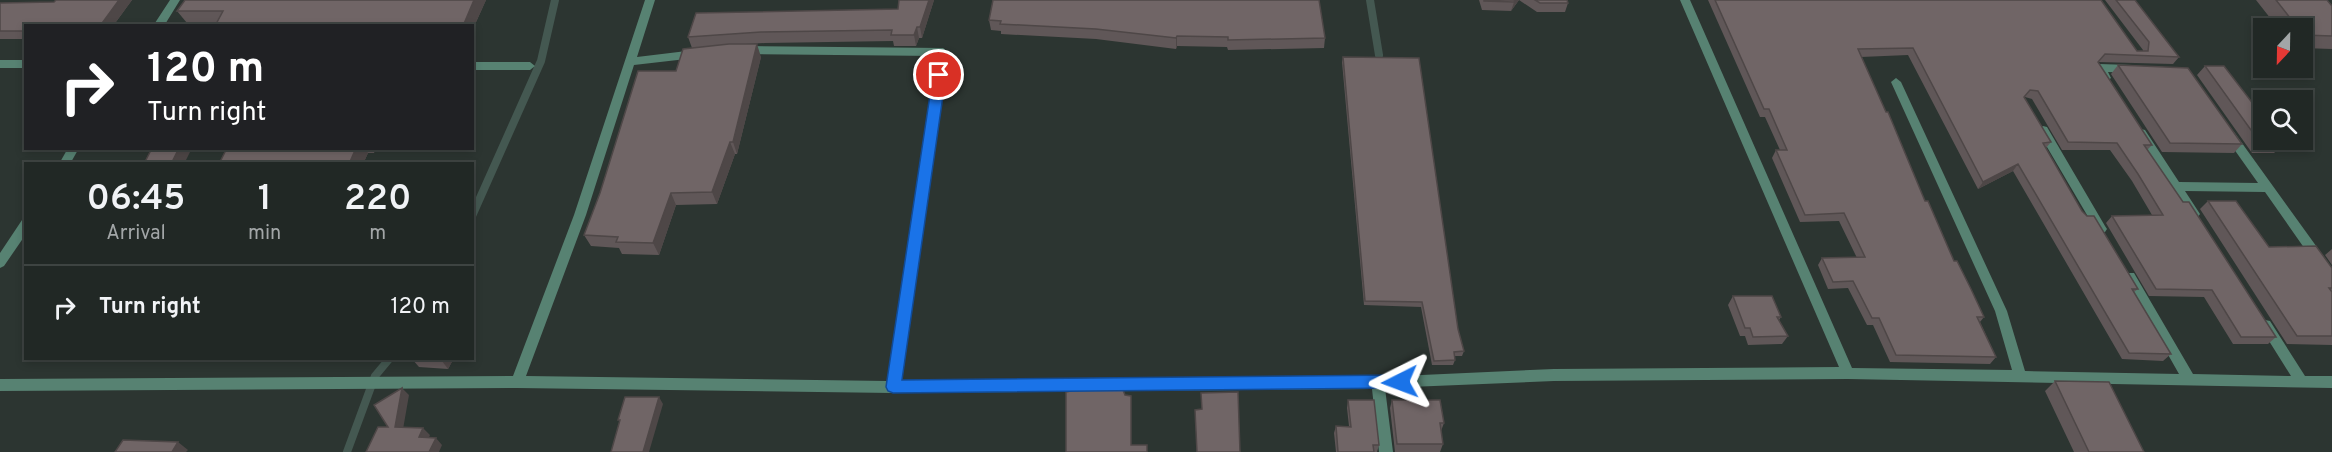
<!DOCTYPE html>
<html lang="en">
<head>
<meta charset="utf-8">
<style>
  :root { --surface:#212825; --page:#2d3432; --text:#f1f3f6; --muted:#a2a6a7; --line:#3e4442 }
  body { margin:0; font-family:Overpass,sans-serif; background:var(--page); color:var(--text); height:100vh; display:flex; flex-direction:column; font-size:22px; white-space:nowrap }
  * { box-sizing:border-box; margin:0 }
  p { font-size:20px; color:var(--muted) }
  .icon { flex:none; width:33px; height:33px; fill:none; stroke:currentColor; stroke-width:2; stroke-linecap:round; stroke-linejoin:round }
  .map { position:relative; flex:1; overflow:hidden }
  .drawer { position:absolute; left:24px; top:162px; width:450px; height:198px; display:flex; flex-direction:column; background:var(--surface); border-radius:0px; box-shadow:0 3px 9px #0003,0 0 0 2px var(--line) }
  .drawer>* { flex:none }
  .guide { position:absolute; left:24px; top:24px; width:450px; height:126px; border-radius:0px; box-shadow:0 3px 9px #0003,0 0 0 2px var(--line); background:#202124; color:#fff; overflow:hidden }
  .needle { width:39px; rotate:202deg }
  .fabs { position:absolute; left:2253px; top:18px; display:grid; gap:12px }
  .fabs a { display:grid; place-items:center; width:60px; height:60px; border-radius:0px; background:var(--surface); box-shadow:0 3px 9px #0003,0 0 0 2px var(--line); font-size:30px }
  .pin { position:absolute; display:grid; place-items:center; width:51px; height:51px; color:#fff; margin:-26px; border:3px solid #fff; border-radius:50%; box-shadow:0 2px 6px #0007 }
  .me { position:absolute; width:66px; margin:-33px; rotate:267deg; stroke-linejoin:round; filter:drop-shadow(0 0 4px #0008) }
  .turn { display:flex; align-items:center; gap:21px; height:126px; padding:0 24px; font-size:27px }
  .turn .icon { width:78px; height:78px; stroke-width:2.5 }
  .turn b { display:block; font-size:42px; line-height:51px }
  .eta { display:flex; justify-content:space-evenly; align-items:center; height:102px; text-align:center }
  .eta b { font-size:36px; font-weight:600; line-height:42px }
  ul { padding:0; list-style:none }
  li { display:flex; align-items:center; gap:18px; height:84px; padding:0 24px; border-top:2px solid var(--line) }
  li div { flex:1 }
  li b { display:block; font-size:22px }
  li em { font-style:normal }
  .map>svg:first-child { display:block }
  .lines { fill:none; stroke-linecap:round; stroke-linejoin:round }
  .stream { stroke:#445851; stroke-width:8 }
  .street { fill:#578272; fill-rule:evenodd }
  .wall { fill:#605758 }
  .shaded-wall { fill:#4e4747 }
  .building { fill:#706566; stroke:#4e4747; stroke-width:1.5 }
  .route { fill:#1a73e8; stroke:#114b97; stroke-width:1.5 }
</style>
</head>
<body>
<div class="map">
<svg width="2332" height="452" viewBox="0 0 2332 452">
  <rect width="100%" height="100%" fill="#2c3531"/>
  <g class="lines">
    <!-- stream -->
    <path class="stream" d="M1370,0L1379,55
      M472,216L541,61L555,0
      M347,452L375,376L390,358"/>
    <!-- street -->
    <path class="street" d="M170,0H180L164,26H153Z
      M645,0H655L637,57L695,50L700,54L695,58L634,65L586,215L526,376L887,381L937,56L745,54L740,50L745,46L943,48L948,52L900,381L1378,377L1554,369L1839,367L1680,0H1690L1852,368L2012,370L1995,311L1891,82L1896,78L1901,82L2007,311L2025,371L2179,374L2124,277L2126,273H2134L2193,374L2291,376L2259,325L2260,321L2265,320L2270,321L2305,376H2332V388L1848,379L1554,381L1385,388L1393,452H1379L1372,389L893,393L517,388L0,391V379L513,376L574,215Z
      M0,60H26V68H0Z
      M472,62H530L535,66L530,70H472Z
      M2099,64L2132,65L2137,69L2132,73L2108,72L2111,78L2106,82L2102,81L2094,68Z
      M2043,126L2047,127L2105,226L2107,229L2105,232H2097L2037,130Z
      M2141,129L2145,130L2179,182L2258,183L2224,135L2230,131L2234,132L2332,268V283L2328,282L2265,192L2185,191L2200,214L2198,217H2190L2135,133Z
      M68,148H79L70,164H59Z
      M26,219V234L4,266L0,268V253L22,220Z"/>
  </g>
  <!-- wall -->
  <path class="wall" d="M56,0H132L113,26H26V39H0V3L54,2Z
    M486,0L472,31V26L187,23L177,11Z
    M899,0H934L922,38H919L916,46H894L893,41L765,43L746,44L761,57L737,154H735L717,204L676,205L659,255L622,254L619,248L591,246L584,235L676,71L692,48L688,37L898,9Z
    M1479,0H1567L1568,3L1565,12H1537L1519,0L1511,11L1482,10Z
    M1708,0H2101L2137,51H2143V50L2105,0H2135L2179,57L2173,64L2098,62L2152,145L2147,150L2276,337L2268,344H2233L2204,297L2149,296L2106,223L2112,216L2152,215L2132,181L2110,150H2062L2032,99L2025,97L2024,98L2051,142L2046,148L2082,211L2138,289L2134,292L2171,354L2163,361L2122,359L2013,171L1978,189L1908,55L1861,57L1925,201L1954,261L1984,317L1980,322L1996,357L1990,364L1890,362L1873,325H1867L1848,288L1828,289L1818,265L1822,258H1857L1839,221L1800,222L1772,158L1776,150H1780L1765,117H1760Z
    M2256,0H2327L2332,6V49L2302,48V28H2278Z
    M989,20L1325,38L1324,48L1228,50L1227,47L1177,46L1176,49L1096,39L1001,34V31L991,30Z
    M1343,57L1458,329L1464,351L1462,356H1454L1455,360L1453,365H1432L1421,307L1364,305L1342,62Z
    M2118,65L2242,144L2234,153L2162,152L2111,74Z
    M2205,66L2283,144L2274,153H2252L2197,75Z
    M227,148H376L374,153H368L363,164H219Z
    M2208,201L2269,247L2332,268V345L2287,344L2200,209Z
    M2332,249V265L2325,255Z
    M1733,296L1781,317L1779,320L1788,336L1782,344L1748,345L1745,336H1740L1728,305Z
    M454,358L448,369L419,367L412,359Z
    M2055,381L2144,452H2074L2045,391Z
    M1348,400L1379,445L1377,452H1336L1334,433L1336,426H1349L1347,408Z
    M1392,400L1444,423L1441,431L1443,444L1440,452H1395L1390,408Z"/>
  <!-- shaded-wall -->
  <path class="shaded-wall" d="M119,0H132L113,26H100Z
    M474,0H486L472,31V26H463Z
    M929,0H934L922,38L920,27Z
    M1515,0H1519L1511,11L1514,2Z
    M917,27L919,38L916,46L914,35Z
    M1177,36V46L1176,49V38Z
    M757,44L761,57L737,154L733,142Z
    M730,142L735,154L717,204L712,192Z
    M179,148H192L184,164H171Z
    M356,148H365L368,153L363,164H349Z
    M2018,164L2013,171L1978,189L1983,182Z
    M671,193L676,205L659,255L653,243Z
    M443,358H454L448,369L442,361Z
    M402,388L409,395L402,435L395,427Z
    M659,397L663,404L649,452H643Z
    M423,428L430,435L426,445L419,437Z
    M436,438L442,445L439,452H429Z
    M178,442L188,450L186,452H172Z"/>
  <!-- building -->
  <path class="building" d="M56,0H119L100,26H26V31H0V3L54,2Z
    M185,0H474L463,26H215L223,11H177Z
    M899,0H929L920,27H917L914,35H891L892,30L761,32L688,37L696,13L898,9Z
    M993,0H1319L1325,38L1228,40V37L1177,36L1176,38L1096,29L1000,24L1001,21L989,20Z
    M1484,0H1515L1514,2L1484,1Z
    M1535,0H1567L1568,3H1540Z
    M1715,0H2101L2137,51H2148L2149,42L2116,0H2135L2179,57L2105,54L2098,62L2152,145H2144L2183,202H2189L2276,337H2241L2212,290L2156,289L2112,216L2163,215L2138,174L2117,143L2068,142L2038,91L2030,90L2024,97L2051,142L2043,143L2082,211L2087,216H2094L2138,289H2132L2171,354L2129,353L2018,164L1983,182L1913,48L1858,49L1886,112H1888L1925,201H1928L1954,261H1957L1971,289L1984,317H1977L1996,357L1896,355L1879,318H1872L1853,281L1833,282L1822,258L1865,257L1844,213L1805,215L1776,150H1787L1769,109H1764Z
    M2276,0H2327L2332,6V36L2303,35L2302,34V28H2298Z
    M729,44H757L733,142H730L712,192L671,193L653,243L616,242L618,237L584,235L600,193L638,71H676L683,49Z
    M1343,57L1419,58L1458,329L1464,351L1454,352L1455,360L1434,361L1422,302L1365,301Z
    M2118,65L2188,68L2242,144L2170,143Z
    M2205,66H2224L2264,118V140H2280L2283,144H2261Z
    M152,148H179L171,164H144Z
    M227,148H356L349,164H219Z
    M2208,201H2236L2269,247L2316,246L2332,268V288H2329L2332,292V336H2297Z
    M1733,296H1772L1781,317H1777L1788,336L1753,337L1750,328H1745Z
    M412,358H443L442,361Z
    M2055,381L2109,382L2144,452H2089Z
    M402,388L395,427L423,428L419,437L436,438L429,452H366L378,427H388L374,405Z
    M1080,389L1123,390L1125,395L1131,396V445H1147V452H1066V392Z
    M1238,392L1240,452H1197L1195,410L1202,409L1201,393Z
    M625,397H659L643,452H611L620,420H618Z
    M1348,400H1374L1379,445H1373L1374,452H1338L1336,426L1351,427Z
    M1392,400H1440L1444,423H1440L1443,444H1397Z
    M123,440L178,442L172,452H115Z"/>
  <!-- route -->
  <path class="route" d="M939,70L946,75L902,380L1400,375L1405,377L1408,382L1405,386L1400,388L893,393L888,391L886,387L933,75Z"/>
</svg>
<div class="fabs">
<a><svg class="needle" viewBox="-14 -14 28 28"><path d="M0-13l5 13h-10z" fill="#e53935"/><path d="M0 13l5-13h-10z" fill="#a2a6a7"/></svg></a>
<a><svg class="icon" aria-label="search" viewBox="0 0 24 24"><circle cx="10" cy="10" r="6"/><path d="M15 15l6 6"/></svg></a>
</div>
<div class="pin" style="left:939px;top:75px;background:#d93025"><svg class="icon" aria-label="arrive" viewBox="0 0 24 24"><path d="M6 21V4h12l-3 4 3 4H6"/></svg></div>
<svg class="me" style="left:1400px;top:382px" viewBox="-20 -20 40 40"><path d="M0-17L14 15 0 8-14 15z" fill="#1a73e8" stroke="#fff" stroke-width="4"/></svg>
<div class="guide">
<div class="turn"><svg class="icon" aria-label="right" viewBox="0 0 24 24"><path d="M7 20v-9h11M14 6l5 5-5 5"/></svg><div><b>120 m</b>Turn right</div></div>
</div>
<section class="drawer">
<div class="eta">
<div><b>06:45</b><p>Arrival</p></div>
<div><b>1</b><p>min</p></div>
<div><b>220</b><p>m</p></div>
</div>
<ul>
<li><svg class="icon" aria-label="right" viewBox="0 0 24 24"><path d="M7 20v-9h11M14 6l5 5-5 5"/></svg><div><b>Turn right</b></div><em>120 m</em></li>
</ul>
</section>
</div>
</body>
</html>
